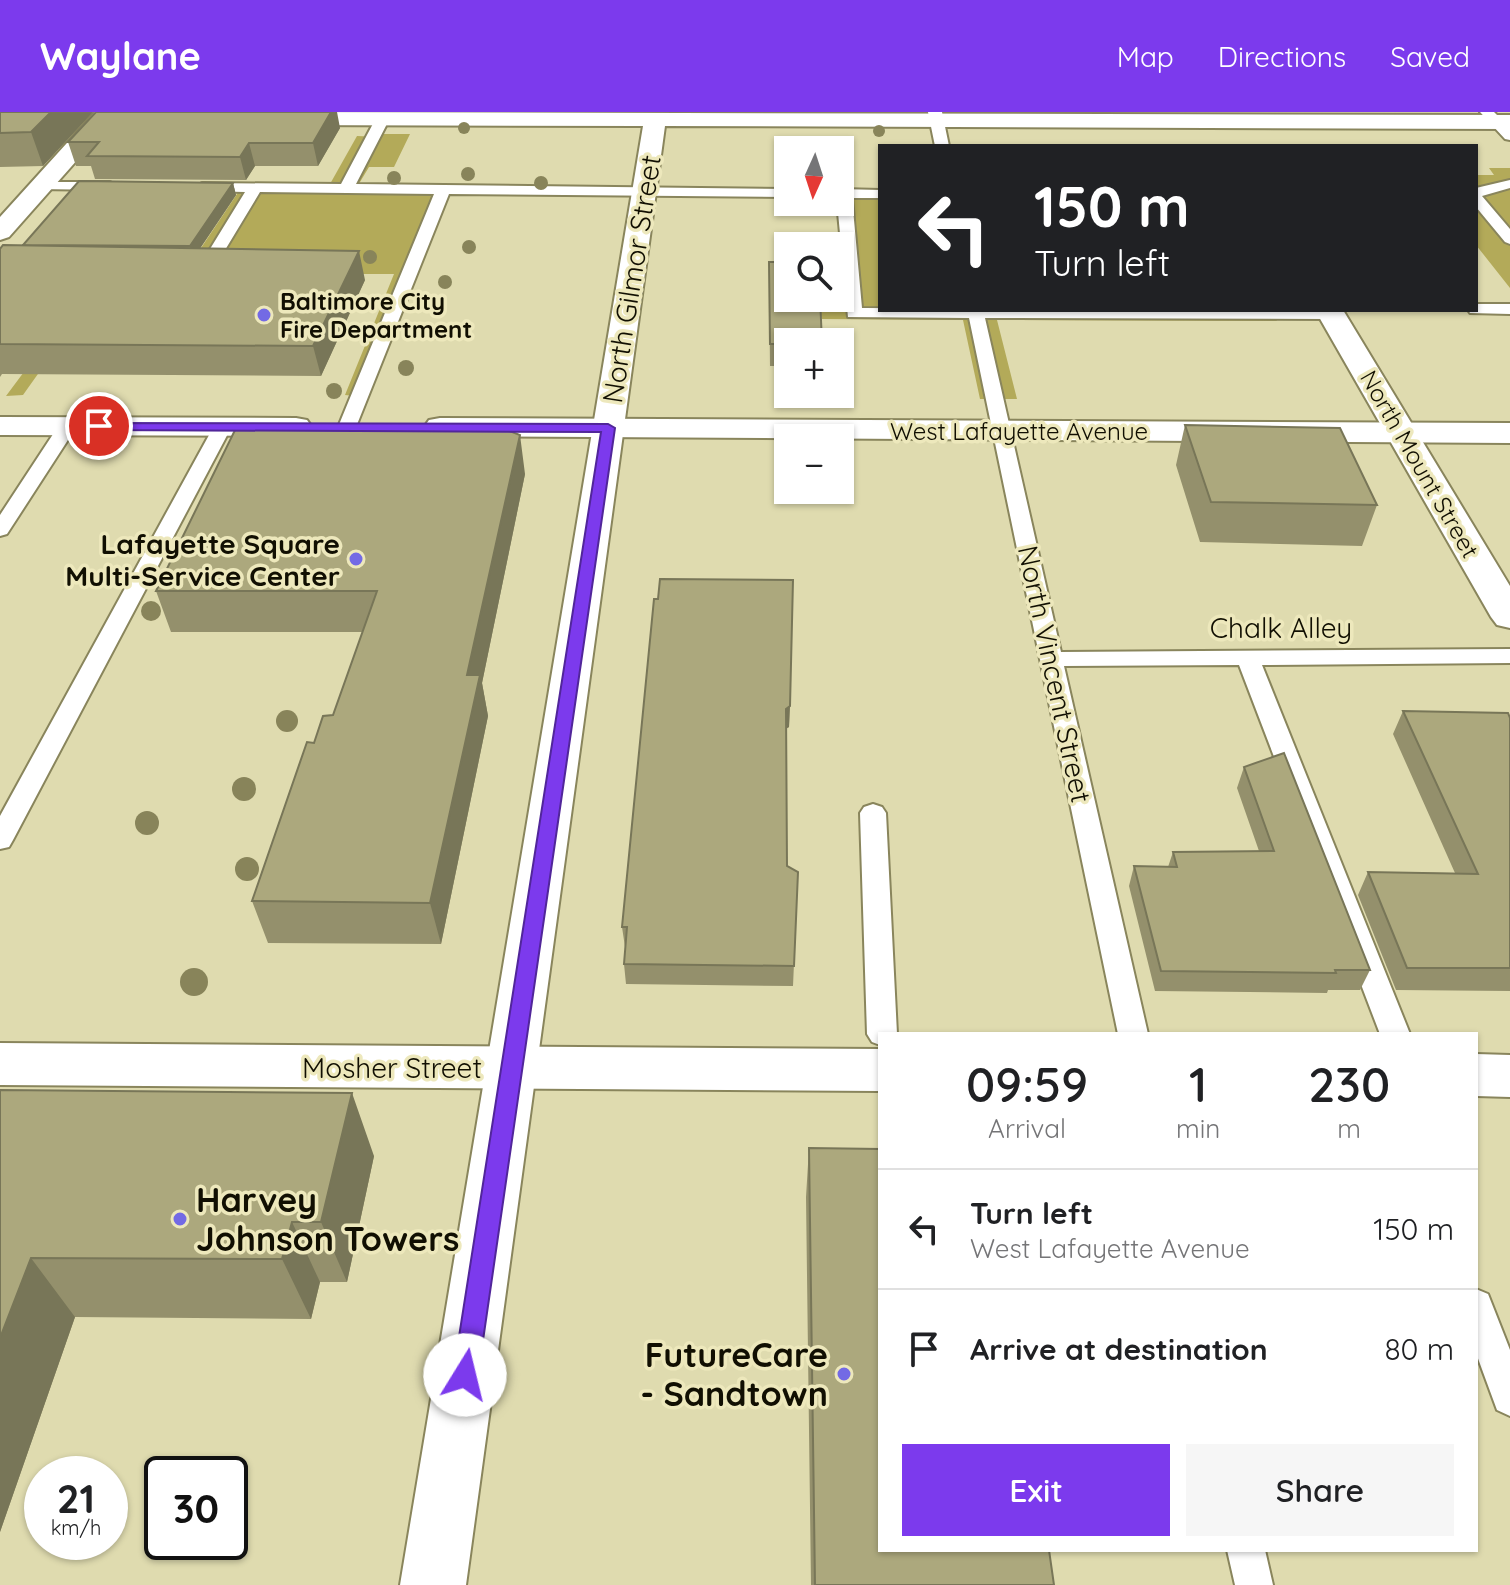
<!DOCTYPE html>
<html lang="en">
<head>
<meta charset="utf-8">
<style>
  :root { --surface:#fff; --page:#f6f6f6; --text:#202124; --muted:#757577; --line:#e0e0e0; --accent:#7c3aed }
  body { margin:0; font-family:Quicksand,sans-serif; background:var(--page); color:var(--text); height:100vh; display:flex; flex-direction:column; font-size:30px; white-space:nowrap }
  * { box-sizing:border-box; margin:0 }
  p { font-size:26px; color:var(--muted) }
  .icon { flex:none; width:44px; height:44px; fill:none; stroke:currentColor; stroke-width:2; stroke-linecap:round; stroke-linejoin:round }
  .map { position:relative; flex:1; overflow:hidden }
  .side { position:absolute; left:878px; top:920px; width:600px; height:520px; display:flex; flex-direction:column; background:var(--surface); border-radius:0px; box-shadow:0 2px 6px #0004 }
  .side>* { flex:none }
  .top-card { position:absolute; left:878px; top:32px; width:600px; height:168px; border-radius:0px; box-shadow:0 2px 6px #0004; background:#202124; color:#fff; overflow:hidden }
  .needle { width:52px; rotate:183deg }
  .fabs { position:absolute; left:774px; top:24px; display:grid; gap:16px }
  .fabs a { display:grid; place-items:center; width:80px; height:80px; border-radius:0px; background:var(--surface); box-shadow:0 2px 6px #0004; font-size:40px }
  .speed { position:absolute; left:24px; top:1344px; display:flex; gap:16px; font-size:40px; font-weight:700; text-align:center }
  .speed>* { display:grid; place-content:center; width:104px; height:104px; border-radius:50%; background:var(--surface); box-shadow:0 2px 6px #0004; line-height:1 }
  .speed small { font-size:20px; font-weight:400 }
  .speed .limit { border:4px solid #111; border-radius:12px; background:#fff; color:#111 }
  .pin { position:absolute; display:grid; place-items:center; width:68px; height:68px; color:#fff; margin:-34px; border:4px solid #fff; border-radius:50%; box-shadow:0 2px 8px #0007 }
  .me { position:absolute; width:88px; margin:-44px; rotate:9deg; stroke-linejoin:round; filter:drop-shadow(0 0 6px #0008) }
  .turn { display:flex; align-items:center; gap:28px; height:168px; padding:0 24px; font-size:36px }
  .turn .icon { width:104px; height:104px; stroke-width:2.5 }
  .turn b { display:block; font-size:56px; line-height:68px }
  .eta { display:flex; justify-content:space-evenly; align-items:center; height:136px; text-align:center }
  .eta b { font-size:48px; font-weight:600; line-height:56px }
  .action { display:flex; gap:16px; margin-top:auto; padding:16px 24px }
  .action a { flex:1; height:92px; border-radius:0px; background:var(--accent); color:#fff; font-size:32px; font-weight:600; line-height:92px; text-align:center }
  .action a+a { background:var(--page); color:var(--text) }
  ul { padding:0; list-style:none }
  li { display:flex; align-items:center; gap:24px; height:120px; padding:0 24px; border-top:2px solid var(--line) }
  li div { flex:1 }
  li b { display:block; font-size:30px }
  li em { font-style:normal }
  header { display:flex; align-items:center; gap:48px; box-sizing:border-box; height:112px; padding:0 40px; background:var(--accent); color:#fff }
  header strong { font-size:38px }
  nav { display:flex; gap:44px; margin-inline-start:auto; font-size:28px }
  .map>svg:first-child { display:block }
  .green { fill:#b3aa59 }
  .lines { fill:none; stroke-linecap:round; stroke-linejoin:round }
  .lane-casing { stroke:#89855c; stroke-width:4 }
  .street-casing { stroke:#89855c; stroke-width:4 }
  .secondary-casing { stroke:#89855c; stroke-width:4 }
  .lane { fill:#fff; fill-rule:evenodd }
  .street { fill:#fff; fill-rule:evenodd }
  .secondary { fill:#fff; fill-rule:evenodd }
  .tree { fill:#88845a }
  .wall { fill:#94906c }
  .shaded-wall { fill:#787658 }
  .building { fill:#aca87d; stroke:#787658; stroke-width:2 }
  .route { fill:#7c3aed; stroke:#51269a; stroke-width:2 }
  .poi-dot { fill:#736ae4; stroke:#ede8bc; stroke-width:3 }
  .labels { text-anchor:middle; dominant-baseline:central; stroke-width:7; stroke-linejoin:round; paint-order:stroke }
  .far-poi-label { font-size:24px; font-weight:bold; fill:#110f02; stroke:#ede8bc; text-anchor:start }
  .far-street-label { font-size:24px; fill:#110f02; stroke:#ede8bc }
  .street-label { font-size:28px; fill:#110f02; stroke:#ede8bc }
  .poi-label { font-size:28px; font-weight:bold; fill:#110f02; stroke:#ede8bc; text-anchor:end }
  .near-poi-label { font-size:34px; font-weight:bold; fill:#110f02; stroke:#ede8bc; text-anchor:start }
</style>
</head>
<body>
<header>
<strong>Waylane</strong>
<nav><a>Map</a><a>Directions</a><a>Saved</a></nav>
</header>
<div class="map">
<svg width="1510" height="1473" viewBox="0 0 1510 1473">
  <rect width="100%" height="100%" fill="#dfdbaf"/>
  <!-- green -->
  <path class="green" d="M383,22H410L394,55H369L357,75L511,82L444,83L364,285L345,283L394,162H109L23,283L6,284L97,162L191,151L239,79L330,72L357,24L381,25Z
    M1489,56H1510V176L1476,133V63H1494Z
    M840,79H880V198L1272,200L1277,209L997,208L1017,287H980L963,208L822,207L819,200L844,199L837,90H840Z"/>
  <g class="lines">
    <!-- lane casing -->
    <g class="lane-casing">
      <path id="lane" d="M928,0H942L949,34H935Z
        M1480,0H1494L1510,16V28L1505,27Z
        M383,2L390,6L356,72L788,77V85L449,82L356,315L347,321L338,315L434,82L260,80L213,158L195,160L187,155L189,152L202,150L245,80L202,79L195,75L202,71L341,72L376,6Z
        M1510,68V76L1482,84L1510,117V132L1505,130L1476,95V76Z
        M42,70H110L117,74L110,78L37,77V71Z
        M840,77L880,78V86H852L862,196L1336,198L1340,202L1332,207L985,206L1061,540L1510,537V551L1262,553L1410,922H1380L1239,553L1064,554L1148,922H1118L969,206L848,205L837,90H840Z
        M1476,192H1510V202L1470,201L1468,198H1476Z
        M68,308L77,314L7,422L0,424V403L61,310Z
        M223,308L232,314L13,728L9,735L0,737V704L214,314Z
        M873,692L882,695L886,701L897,922H880V933L872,930L867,922L860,701L864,695Z
        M1476,1177L1488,1182L1510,1238V1304L1497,1298L1476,1241Z
        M1227,1438H1265L1273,1473H1235Z"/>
    </g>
    <!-- street casing -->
    <g class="street-casing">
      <path id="street" d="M95,0H123L127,5L124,10L109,12L9,125L0,128V105Z
        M277,0L1510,3V17L665,14L466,1473H400L643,14L280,13L269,6Z
        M1315,198H1343L1510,474V516L1497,513L1491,505Z"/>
    </g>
    <!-- secondary casing -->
    <g class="secondary-casing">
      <path id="secondary" d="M0,305L296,306L307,308L312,315L307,322L296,324L0,323Z
        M440,306L1510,311V331L440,324L429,322L424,315L429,308Z
        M0,931L880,937V979L0,973Z
        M1476,942L1510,943V985L1476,984Z"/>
    </g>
    <!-- lane -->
    <use href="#lane" class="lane"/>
    <!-- street -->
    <use href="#street" class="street"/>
    <!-- secondary -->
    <use href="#secondary" class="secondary"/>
  </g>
  <!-- trees -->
  <g class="tree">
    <circle cx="464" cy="16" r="6"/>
    <circle cx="879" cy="19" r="6"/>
    <circle cx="468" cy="62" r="7"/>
    <circle cx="394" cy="66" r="7"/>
    <circle cx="541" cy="71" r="7"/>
    <circle cx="469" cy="135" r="7"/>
    <circle cx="370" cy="145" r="7"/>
    <circle cx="445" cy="170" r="7"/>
    <circle cx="437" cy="220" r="8"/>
    <circle cx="406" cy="256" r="8"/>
    <circle cx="334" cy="279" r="8"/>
    <circle cx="151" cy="499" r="10"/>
    <circle cx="287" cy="609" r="11"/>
    <circle cx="244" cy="677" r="12"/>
    <circle cx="147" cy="711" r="12"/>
    <circle cx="247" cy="757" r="12"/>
    <circle cx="194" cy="870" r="14"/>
  </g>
  <!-- wall -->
  <path class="wall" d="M0,0H93L43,54L0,55Z
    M340,16L318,54H255L246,68L95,67L91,54H76L68,30Z
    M233,71L236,83L200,136L365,168L321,264L2,262L0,265V137L23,134Z
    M769,150L788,230V254H770Z
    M1185,313L1377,393L1362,434L1200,430L1176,353Z
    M525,362L482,571L488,604L441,832L268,831L252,789L314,631L333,603L363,520H171L156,479Z
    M793,468L789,615L786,617L787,754L798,760L793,874L626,872L624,852L626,835H625L622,815Z
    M1403,599L1510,606V879L1396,878L1358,783L1368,760L1455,761L1393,622Z
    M1244,655L1370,858L1360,878H1328L1327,881L1155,879L1129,774L1134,754L1168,755L1173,740L1259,739L1237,676Z
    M0,978L374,1044L347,1170H320L311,1207L75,1205L0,1420Z
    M809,1036L1054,1473H811L806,1085Z"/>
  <!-- shaded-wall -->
  <path class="shaded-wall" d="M51,0H93L43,54L31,20Z
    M331,0H337L340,16L318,54L313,31Z
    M249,31L255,54L246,68L240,45Z
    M233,71L236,83L193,147L190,134Z
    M359,139L365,168L321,264L313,234Z
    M520,323L525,362L482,571L488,604L441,832L430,791L467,563Z
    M790,594L789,615L785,617L786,597Z
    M352,981L374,1044L347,1170L321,1110Z
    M292,1110L320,1170L311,1207L282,1147Z
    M31,1146L75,1205L0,1420V1226Z"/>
  <!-- building -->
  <path class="building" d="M0,0H51L31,20L0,21Z
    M96,0H331L313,31H249L240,45L87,44L99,30H68Z
    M79,69L233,71L190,134L23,133Z
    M3,133L359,139L313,234L0,232V137Z
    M769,150H788V186H820L822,230H788V232H770Z
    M238,312H479L497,314L520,323L467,563H480L430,791L252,789L307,630L314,631L323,604L333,603L377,479H156Z
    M1185,313L1340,316L1377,393L1211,390Z
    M660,467L793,468L790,594L786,597L787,754L798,760L794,854L624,852L627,815H622L654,487H658Z
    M1403,599L1508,601L1510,606V856H1407L1368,760L1478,762Z
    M1284,641L1370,858H1335L1336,861L1161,859L1134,754L1177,755L1173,740L1274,739L1244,655Z
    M0,978L352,981L321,1110H292L282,1147L31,1146L0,1226Z
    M809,1036L880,1037V1438H1049L1054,1473H815Z"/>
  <!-- route -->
  <path class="route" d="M94,311L608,312L615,316L478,1263L474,1271L465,1275L456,1271L453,1263L601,320L99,318L94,317Z"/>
  <!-- markers -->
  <g class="poi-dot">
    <circle cx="264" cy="203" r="8"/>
    <circle cx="356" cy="447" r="8"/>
    <circle cx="180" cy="1107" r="8"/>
    <circle cx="844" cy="1262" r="8"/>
  </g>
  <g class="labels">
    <!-- far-poi labels -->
    <g class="far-poi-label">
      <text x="280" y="189">Baltimore City<tspan x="280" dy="28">Fire Department</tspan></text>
    </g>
    <!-- far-street labels -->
    <g class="far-street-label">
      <text x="1019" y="319">West Lafayette Avenue</text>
      <text transform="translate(1420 352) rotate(60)">North Mount Street</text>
    </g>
    <!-- street labels -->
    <g class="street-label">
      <text transform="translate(631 167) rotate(-81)">North Gilmor Street</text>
      <text x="1281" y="515">Chalk Alley</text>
      <text transform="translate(1055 562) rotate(78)">North Vincent Street</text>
      <text x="392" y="955">Mosher Street</text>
    </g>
    <!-- poi labels -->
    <g class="poi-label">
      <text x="340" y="431">Lafayette Square<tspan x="340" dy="32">Multi-Service Center</tspan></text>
    </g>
    <!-- near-poi labels -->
    <g class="near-poi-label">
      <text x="196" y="1087">Harvey<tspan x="196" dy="39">Johnson Towers</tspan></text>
      <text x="828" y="1242" text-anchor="end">FutureCare<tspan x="828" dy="39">- Sandtown</tspan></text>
    </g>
  </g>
</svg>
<div class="fabs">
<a><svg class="needle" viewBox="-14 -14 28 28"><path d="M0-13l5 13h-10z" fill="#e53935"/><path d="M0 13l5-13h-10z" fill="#757577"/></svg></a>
<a><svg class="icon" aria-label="search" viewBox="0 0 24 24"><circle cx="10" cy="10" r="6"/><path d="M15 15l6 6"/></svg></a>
<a>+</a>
<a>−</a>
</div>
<div class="speed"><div>21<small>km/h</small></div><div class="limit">30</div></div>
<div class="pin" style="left:99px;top:314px;background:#d93025"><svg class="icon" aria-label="arrive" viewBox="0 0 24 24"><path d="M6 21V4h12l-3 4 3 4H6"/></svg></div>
<svg class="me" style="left:465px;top:1263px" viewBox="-20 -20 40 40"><circle r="19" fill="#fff"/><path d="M0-13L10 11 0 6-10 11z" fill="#7c3aed"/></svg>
<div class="top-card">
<div class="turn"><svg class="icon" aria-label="left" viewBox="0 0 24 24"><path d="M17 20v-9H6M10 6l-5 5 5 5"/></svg><div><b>150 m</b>Turn left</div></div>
</div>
<section class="side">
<div class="eta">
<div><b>09:59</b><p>Arrival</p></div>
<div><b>1</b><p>min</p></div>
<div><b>230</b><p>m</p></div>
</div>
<ul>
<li><svg class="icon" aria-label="left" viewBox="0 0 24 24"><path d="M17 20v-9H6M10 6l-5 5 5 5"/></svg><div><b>Turn left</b><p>West Lafayette Avenue</p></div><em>150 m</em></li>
<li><svg class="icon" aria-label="arrive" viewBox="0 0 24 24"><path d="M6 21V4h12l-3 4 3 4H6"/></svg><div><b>Arrive at destination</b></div><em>80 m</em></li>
</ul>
<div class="action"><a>Exit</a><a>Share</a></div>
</section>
</div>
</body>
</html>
